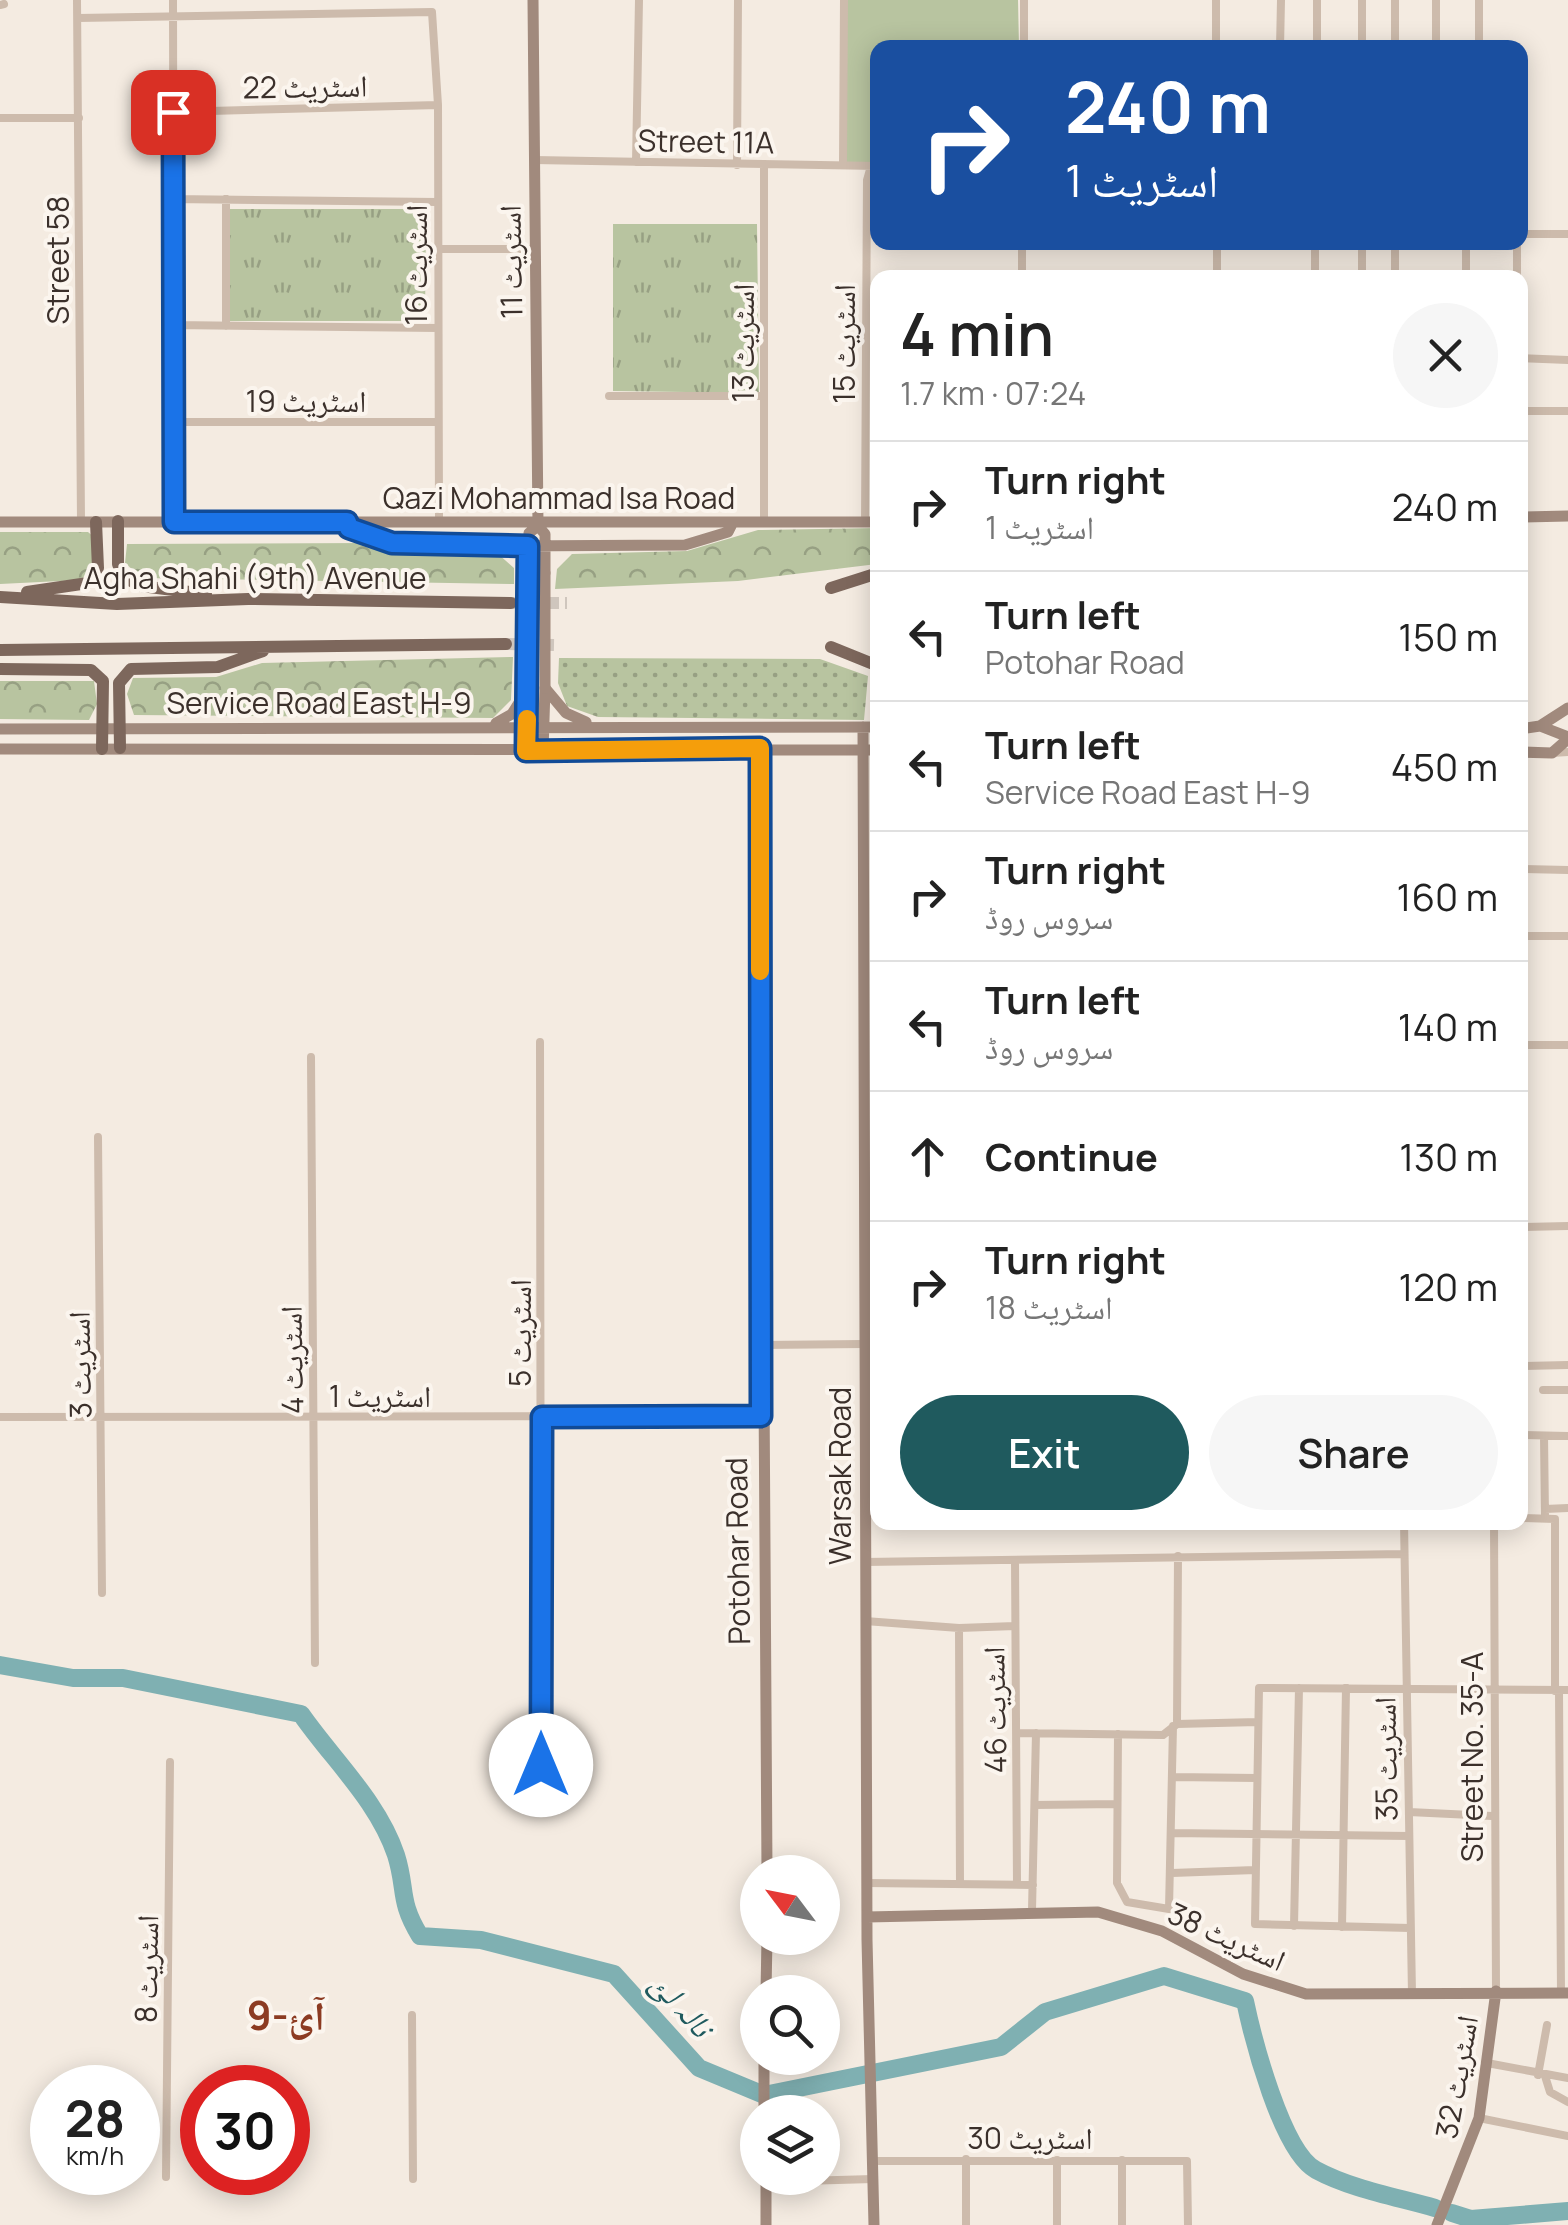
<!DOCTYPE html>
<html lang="en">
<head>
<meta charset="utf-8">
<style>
  :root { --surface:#fff; --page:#f6f6f6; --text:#222; --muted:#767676; --line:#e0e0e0; --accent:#1f5a5e }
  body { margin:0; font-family:Manrope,"Noto Naskh Arabic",sans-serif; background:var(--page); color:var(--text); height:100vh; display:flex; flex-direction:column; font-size:38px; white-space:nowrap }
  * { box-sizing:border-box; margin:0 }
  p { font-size:32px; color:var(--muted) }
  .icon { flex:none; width:55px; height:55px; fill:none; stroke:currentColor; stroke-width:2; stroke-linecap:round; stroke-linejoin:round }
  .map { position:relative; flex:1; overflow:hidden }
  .panel { position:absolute; left:870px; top:270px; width:658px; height:1260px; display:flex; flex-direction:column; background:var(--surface); border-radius:20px; box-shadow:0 5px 25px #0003 }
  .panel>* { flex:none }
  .guide { position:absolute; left:870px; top:40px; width:658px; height:210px; border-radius:20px; box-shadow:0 5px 25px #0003; background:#1a4fa0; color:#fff; overflow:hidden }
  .needle { width:65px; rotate:302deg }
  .buttons { position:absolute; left:740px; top:1855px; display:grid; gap:20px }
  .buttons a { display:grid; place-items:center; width:100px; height:100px; border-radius:50%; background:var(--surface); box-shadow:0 5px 25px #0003; font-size:50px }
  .speed { position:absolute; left:30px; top:2065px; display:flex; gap:20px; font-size:50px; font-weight:700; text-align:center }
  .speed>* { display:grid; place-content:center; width:130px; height:130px; border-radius:50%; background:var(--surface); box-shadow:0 5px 25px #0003; line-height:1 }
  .speed small { font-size:25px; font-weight:400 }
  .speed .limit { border:15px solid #d22; background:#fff; color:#111 }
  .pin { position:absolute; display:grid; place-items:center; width:85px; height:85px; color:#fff; margin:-42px; border-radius:20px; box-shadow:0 5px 15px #0006 }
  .me { position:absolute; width:110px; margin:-55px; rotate:0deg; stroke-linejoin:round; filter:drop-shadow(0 0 8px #0008) }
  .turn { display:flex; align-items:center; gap:35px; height:210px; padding:0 30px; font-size:45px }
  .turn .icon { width:130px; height:130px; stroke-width:2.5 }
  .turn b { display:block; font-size:70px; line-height:85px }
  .round { display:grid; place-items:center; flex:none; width:105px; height:105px; border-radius:52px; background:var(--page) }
  .summary { display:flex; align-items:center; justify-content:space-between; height:170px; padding:0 30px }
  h1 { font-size:60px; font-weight:600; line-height:75px }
  .button { display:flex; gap:20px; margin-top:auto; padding:20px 30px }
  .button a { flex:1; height:115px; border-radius:60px; background:var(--accent); color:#fff; font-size:40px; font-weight:600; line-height:115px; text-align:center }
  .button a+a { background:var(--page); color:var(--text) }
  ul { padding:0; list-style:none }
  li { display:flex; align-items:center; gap:30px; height:130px; padding:0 30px; border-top:2px solid var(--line) }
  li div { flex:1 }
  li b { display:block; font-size:38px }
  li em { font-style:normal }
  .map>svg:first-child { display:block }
  .grass { fill:url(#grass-dots) }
  .forest { fill:url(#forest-crowns) }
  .park { fill:url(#park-tufts) }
  .pitch { fill:#b8c4a0 }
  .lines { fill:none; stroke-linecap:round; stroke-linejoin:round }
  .river { stroke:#7fb0b2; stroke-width:18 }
  .primary-tunnel { stroke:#cfc6bd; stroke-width:12; stroke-dasharray:12 6; stroke-linecap:butt }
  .street { stroke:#cdbbac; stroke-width:8 }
  .secondary { stroke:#a18a7d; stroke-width:11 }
  .primary { stroke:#7d675c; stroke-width:12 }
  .secondary-bridge { stroke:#a18a7d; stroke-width:11 }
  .route-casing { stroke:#114b97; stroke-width:25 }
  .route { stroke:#1a73e8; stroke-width:18 }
  .slow { stroke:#f59e0b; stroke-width:18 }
  .labels { text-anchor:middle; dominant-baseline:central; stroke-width:8; stroke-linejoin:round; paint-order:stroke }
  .street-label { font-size:30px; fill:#3b302b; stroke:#fbf5ee }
  .water-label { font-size:32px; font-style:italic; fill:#1f5a5e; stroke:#fbf5ee }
  .district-label { font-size:40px; font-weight:bold; fill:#8c3b22; stroke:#fbf5ee }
</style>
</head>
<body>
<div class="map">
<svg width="1568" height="2225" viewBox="0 0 1568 2225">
  <defs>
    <pattern id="grass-dots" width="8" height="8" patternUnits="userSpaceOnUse" patternTransform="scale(2.5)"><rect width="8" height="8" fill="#b8c4a0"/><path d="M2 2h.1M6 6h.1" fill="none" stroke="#97a083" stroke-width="1.8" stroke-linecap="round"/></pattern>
    <pattern id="forest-crowns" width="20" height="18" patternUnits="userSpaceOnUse" patternTransform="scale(2.5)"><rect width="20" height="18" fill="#b8c4a0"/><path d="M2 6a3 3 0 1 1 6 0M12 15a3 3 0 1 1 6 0" fill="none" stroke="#97a083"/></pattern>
    <pattern id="park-tufts" width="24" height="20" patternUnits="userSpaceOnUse" patternTransform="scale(2.5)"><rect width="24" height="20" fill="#b8c4a0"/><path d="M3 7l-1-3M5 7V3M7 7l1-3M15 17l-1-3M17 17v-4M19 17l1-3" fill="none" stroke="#97a083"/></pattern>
  </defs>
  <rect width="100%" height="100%" fill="#f4ebe1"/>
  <!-- grass -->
  <path class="grass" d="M559,658L820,659L868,676L864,720L598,717L567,706L558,683Z"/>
  <!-- forest -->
  <path class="forest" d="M877,528V564L738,581L555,589L557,569L572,554L687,551L758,530Z
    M0,532H88L95,538V563L81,580L0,584Z
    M369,543L497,553L514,568V584L142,578L125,563L127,544Z
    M513,657L511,700L493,718L134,715L127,694L133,678L216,677L262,663Z
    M0,681H94L97,704L89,720L0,719Z"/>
  <!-- park -->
  <path class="park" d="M230,209H426L425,321H229Z
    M613,224H757L759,393L613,391Z"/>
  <!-- pitch -->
  <path class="pitch" d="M844,0H1018L1019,47L878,48L877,165H843Z"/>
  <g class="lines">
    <!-- river -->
    <path class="river" d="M0,1665L73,1678H123L301,1714C333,1760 378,1801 396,1855C407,1890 398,1900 420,1936L481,1940L614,1974L699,2068L764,2095L1001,2047L1045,2012L1164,1976L1245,2001C1253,2039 1282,2152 1316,2170C1351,2189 1397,2197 1435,2208
      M1452,2213L1471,2219L1568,2211"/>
    <!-- primary-tunnel -->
    <path class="primary-tunnel" d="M511,603H567
      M506,644L558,645"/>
    <!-- street -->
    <path class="street" d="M77,0L81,521
      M173,0L174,522
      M1216,0V48
      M1479,0V48
      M0,5L4,4
      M78,18L432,12L438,105L439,522
      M1024,48V0
      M1280,48L1281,0
      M1317,48V0
      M1362,48V0
      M1395,48V0
      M1436,48V0
      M173,112L438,105
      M0,118H79
      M534,160L878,166
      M636,162L639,0
      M764,164V522
      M737,165L738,0
      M843,165L844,0
      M173,199L437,202
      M1520,234H1568
      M1022,242V278
      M1217,242V278
      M1466,242V278
      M436,249H534
      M1315,278V242
      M1362,278V242
      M1395,278V242
      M1517,278V242
      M174,325L438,328
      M226,326V199
      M1520,358L1568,360
      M609,396H764
      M1520,411H1568
      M174,422H438
      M865,522L867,180L871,166
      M1552,753L1568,752
      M1520,869L1568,870
      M1520,936H1568
      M540,1042L541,1804
      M1520,1045H1568
      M311,1057L315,1663
      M98,1137L102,1593
      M1520,1227L1568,1226
      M761,1345L863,1344
      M1520,1366L1568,1365
      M1543,1390H1568
      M0,1417L761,1416
      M1520,1435L1568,1436
      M1544,1436L1545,1517
      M1545,1509L1568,1508
      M1520,1518L1555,1519V1691
      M1404,1522L1412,1994
      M1494,1522L1496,1991
      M1015,1561L1017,1883
      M865,1562L1404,1554
      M865,1621L959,1628L1015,1626
      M959,1628L960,1884
      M1559,1691L1561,1993
      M1177,1724L1178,1556
      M1018,1733L1163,1735L1177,1724L1258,1722
      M1118,1734L1117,1883L1127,1902L1169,1909L1173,1726
      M1172,1777L1257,1778
      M1035,1805L1117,1804
      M1409,1812L1492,1816
      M1171,1833L1409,1836
      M1172,1873L1255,1870
      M867,1883L1033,1885
      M1032,1910L1036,1733
      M1294,1926L1299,1688
      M1342,1927L1346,1688
      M1410,1928L1255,1924L1259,1688L1568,1690
      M412,2015L413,2179
      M1487,2063L1568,2078
      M1538,2075L1547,2025
      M1545,2076L1550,2092L1568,2102
      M1479,2118L1568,2136
      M1122,2160V2225
      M873,2161H1187L1188,2225
      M166,2177L170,1762
      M766,2182L873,2179
      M966,2225V2159
      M1057,2225V2160"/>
    <!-- secondary -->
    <path class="secondary" d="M533,0L538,526
      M1520,517L1568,516
      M347,521L348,527L392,543L504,546L685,545L728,532L733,522
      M0,522H878
      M538,526L545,534V573
      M528,573L529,533L538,526
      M545,688L566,713L586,722
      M496,723L512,714L524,695
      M1540,726L1568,737
      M863,727L867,1940L874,2225
      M0,729L878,727
      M1520,729L1540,726L1568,708
      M760,748L767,1872
      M0,749L878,750
      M525,751L527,686
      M543,751L545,688
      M1520,752L1552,753L1568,739
      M867,1917L1098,1912L1162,1931L1243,1974L1306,1994L1568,1993
      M766,1992L767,1938
      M764,2058V2112
      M766,2178V2225
      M1437,2225L1479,2118L1496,1991"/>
    <!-- primary -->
    <path class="primary" d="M118,521V564L123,577L141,586L206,594
      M831,588L878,573
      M27,592L88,583L98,568L96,522
      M0,597L117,604L248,599L511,603
      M831,647L878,666
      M0,650L506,644
      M0,669L91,670L103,681L102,749
      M120,748L119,683L131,669L218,667L263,651"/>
    <!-- secondary-bridge -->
    <path class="secondary-bridge" d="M527,686L528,573
      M545,688V573"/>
  </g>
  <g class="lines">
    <!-- route casing -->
    <g class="route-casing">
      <path id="route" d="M173,112L174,522H347L349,528L392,543L528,546L526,751L760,748L761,1416L542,1417L541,1765"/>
    </g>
    <!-- route -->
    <use href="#route" class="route"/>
    <!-- slow -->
    <path class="slow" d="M527,719L526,751L760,748V971"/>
  </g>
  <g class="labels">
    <!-- street labels -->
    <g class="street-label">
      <text transform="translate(305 86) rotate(-1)">اسٹریٹ 22</text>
      <text transform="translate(706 141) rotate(1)">Street 11A</text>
      <text transform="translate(57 260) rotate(-90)">Street 58</text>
      <text transform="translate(510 262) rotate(-91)">اسٹریٹ 11</text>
      <text transform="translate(415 265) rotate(-90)">اسٹریٹ 16</text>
      <text transform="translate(742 343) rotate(-90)">اسٹریٹ 13</text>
      <text transform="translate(843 344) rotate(-90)">اسٹریٹ 15</text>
      <text x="306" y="400">اسٹریٹ 19</text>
      <text x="559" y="497">Qazi Mohammad Isa Road</text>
      <text x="255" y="577">Agha Shahi (9th) Avenue</text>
      <text x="319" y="702">Service Road East H-9</text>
      <text transform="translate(519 1333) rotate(-90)">اسٹریٹ 5</text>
      <text transform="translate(291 1360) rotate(-91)">اسٹریٹ 4</text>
      <text transform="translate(79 1365) rotate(-91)">اسٹریٹ 3</text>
      <text x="380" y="1395">اسٹریٹ 1</text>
      <text transform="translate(839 1476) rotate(-90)">Warsak Road</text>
      <text transform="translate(737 1551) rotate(-91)">Potohar Road</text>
      <text transform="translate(994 1710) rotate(-91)">اسٹریٹ 46</text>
      <text transform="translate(1471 1757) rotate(-90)">Street No. 35-A</text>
      <text transform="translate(1385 1759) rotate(-91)">اسٹریٹ 35</text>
      <text transform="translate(1227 1936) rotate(24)">اسٹریٹ 38</text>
      <text transform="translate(146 1969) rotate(-89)">اسٹریٹ 8</text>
      <text transform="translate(1456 2077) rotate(-80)">اسٹریٹ 32</text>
      <text x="1030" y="2137">اسٹریٹ 30</text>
    </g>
    <!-- water labels -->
    <g class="water-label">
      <text transform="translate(682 2004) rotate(48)">نالہ لئ</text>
    </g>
    <!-- district labels -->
    <g class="district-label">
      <text x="286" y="2014">آئ-9</text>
    </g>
  </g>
</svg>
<div class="buttons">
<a><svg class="needle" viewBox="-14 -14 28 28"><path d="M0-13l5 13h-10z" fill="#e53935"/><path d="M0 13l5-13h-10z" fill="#767676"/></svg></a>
<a><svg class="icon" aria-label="search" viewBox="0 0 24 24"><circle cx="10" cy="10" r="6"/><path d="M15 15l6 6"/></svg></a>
<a><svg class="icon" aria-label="layers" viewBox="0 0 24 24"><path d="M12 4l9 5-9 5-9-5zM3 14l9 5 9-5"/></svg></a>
</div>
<div class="speed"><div>28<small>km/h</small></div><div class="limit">30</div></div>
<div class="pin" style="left:173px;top:112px;background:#d93025"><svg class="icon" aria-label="arrive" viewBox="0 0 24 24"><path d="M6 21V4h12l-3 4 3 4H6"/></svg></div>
<svg class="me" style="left:541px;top:1765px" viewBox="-20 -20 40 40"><circle r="19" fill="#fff"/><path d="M0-13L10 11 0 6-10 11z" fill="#1a73e8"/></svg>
<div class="guide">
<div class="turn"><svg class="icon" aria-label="right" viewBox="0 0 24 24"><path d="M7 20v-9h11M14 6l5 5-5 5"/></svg><div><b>240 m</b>اسٹریٹ 1</div></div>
</div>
<section class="panel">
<div class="summary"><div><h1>4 min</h1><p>1.7 km · 07:24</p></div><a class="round"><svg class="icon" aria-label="close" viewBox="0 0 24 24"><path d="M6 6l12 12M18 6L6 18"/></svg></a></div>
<ul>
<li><svg class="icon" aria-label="right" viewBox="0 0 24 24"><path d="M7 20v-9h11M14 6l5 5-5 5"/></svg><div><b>Turn right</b><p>اسٹریٹ 1</p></div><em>240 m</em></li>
<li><svg class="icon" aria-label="left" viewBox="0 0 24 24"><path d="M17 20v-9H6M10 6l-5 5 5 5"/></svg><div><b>Turn left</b><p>Potohar Road</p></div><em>150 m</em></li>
<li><svg class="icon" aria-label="left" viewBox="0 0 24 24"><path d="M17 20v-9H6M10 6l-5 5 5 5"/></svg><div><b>Turn left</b><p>Service Road East H-9</p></div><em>450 m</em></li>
<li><svg class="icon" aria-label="right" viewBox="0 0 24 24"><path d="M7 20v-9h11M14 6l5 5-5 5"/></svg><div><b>Turn right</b><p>سروس روڈ</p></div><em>160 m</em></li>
<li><svg class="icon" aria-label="left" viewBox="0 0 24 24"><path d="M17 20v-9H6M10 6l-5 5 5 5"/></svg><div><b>Turn left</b><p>سروس روڈ</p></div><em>140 m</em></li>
<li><svg class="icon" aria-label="ahead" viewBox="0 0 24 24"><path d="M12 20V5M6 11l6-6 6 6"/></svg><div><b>Continue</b></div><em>130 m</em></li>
<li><svg class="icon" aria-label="right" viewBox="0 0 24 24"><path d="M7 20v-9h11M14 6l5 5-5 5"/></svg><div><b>Turn right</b><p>اسٹریٹ 18</p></div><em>120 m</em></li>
</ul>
<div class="button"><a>Exit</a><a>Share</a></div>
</section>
</div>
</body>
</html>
